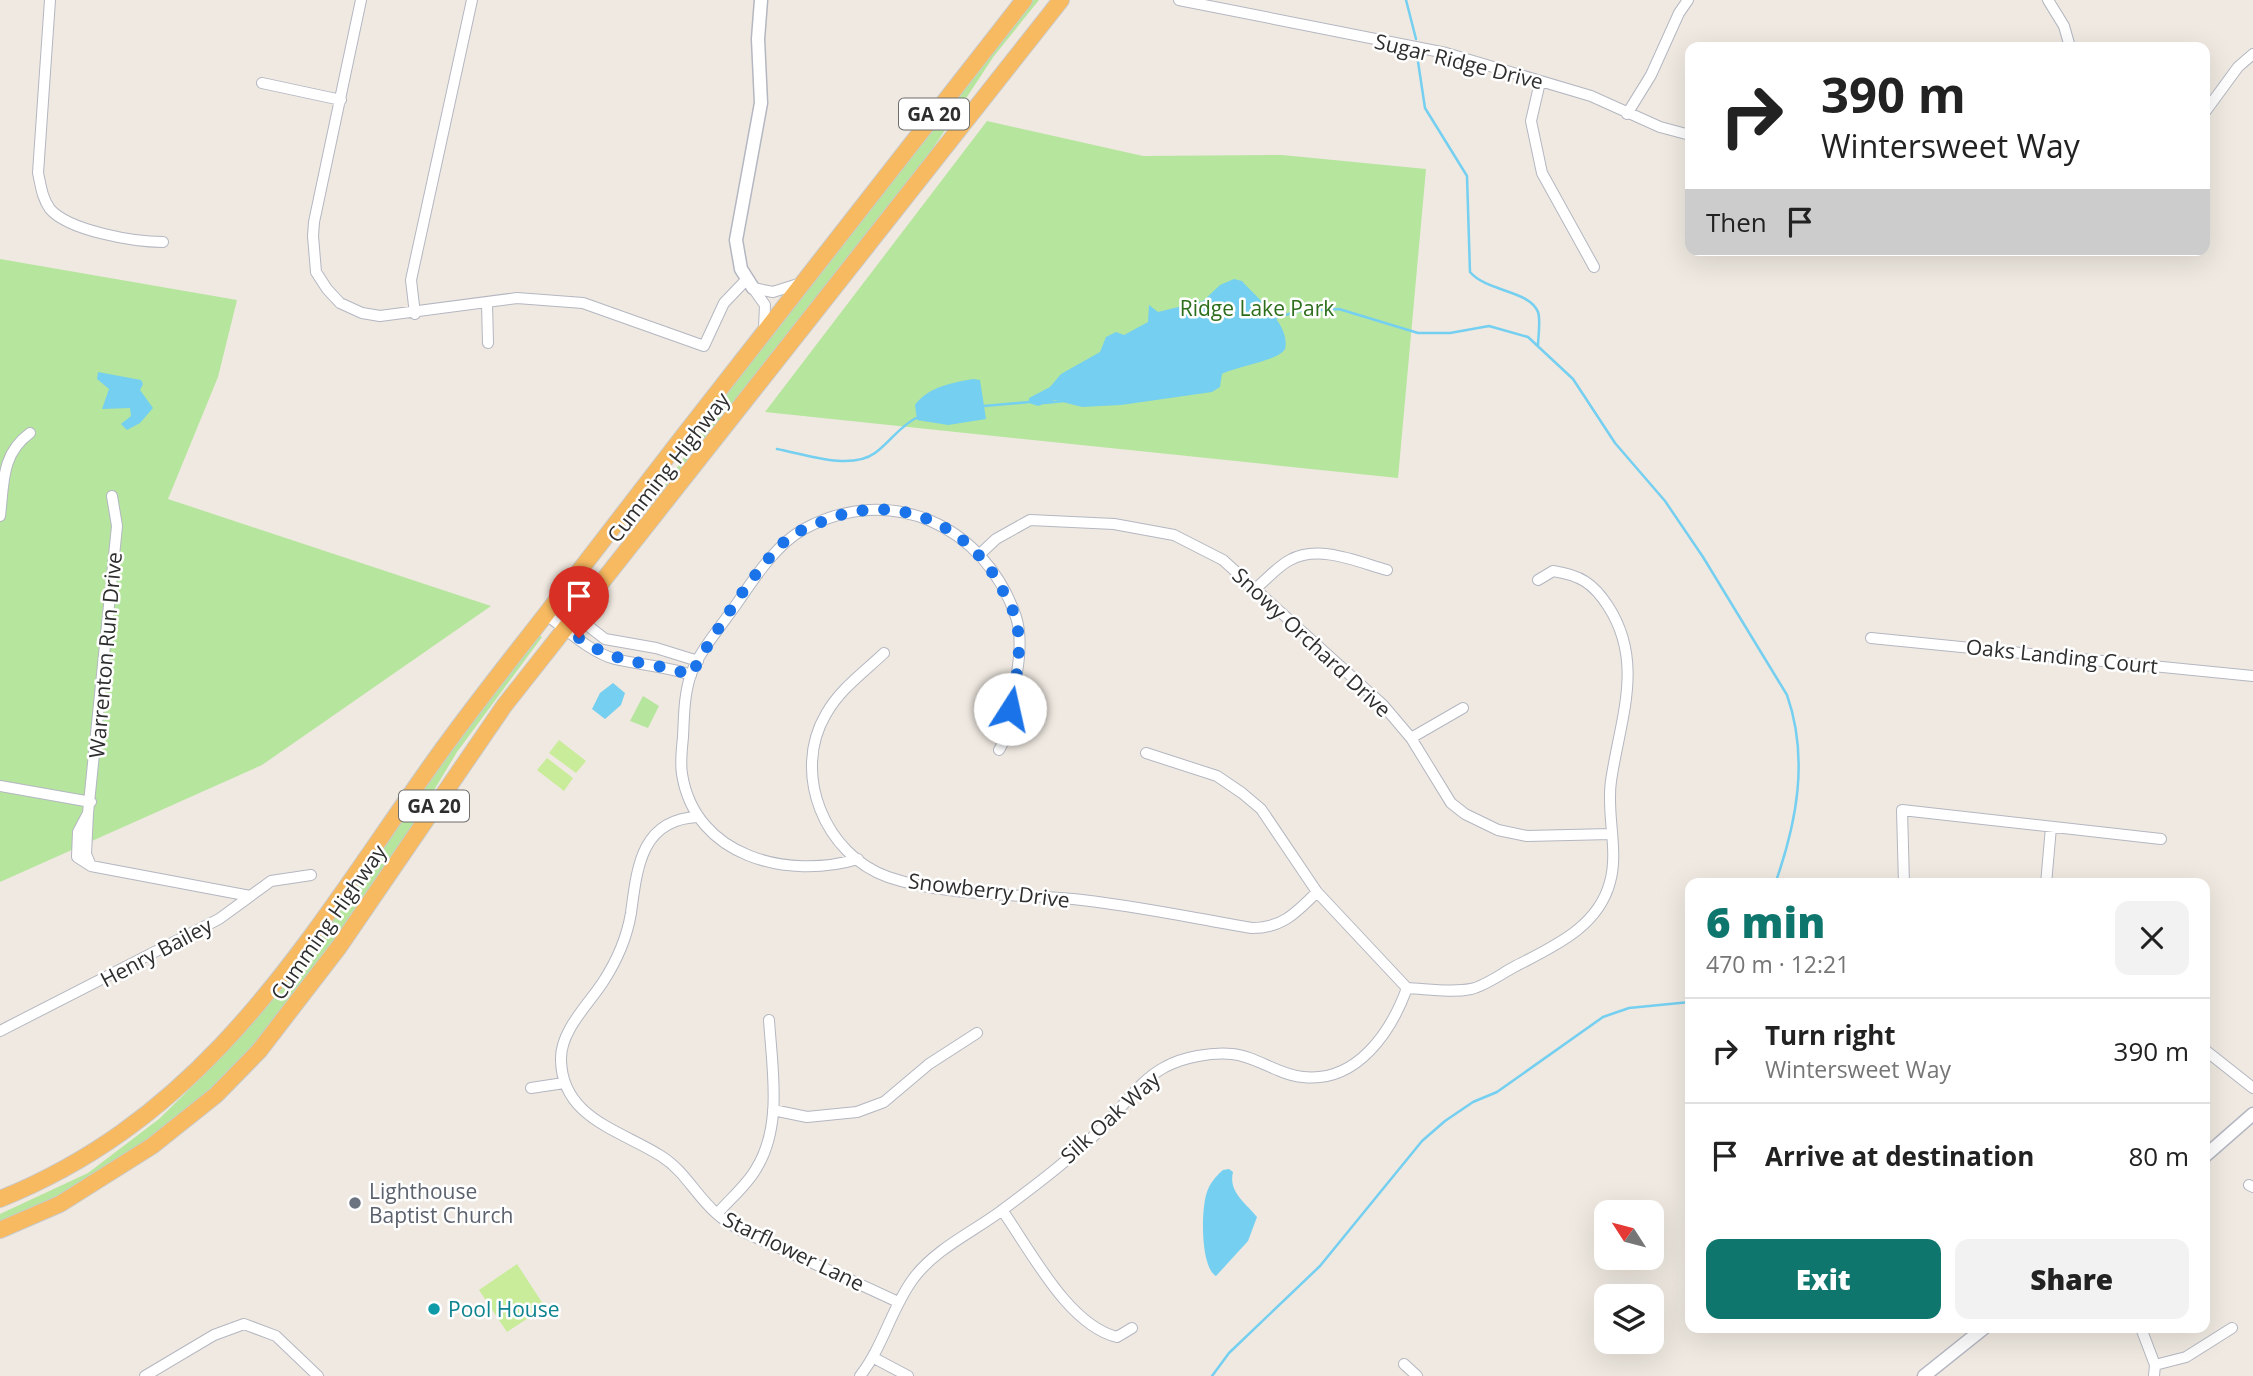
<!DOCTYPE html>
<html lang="en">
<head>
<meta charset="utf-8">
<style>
  :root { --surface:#fff; --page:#f2f2f2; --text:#222; --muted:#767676; --line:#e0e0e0; --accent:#0f766e }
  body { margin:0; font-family:"Open Sans",sans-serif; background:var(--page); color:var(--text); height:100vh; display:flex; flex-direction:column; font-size:26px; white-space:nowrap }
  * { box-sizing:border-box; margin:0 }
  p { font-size:23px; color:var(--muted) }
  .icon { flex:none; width:38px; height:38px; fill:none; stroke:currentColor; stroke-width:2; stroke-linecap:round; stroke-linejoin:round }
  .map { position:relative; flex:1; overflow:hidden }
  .sheet { position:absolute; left:1685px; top:878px; width:525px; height:455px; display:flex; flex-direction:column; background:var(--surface); border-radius:14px; box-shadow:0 7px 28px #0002 }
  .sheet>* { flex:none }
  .banner { position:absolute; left:1685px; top:42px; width:525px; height:214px; border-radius:14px; box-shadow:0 7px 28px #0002; background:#fff; color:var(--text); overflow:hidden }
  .needle { width:46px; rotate:306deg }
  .tools { position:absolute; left:1594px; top:1200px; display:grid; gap:14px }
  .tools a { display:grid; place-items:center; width:70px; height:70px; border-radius:14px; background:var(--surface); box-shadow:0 7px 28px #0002; font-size:35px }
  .pin { position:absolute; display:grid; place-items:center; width:60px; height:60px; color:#fff; margin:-72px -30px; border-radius:50% 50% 50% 0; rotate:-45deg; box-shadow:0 0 7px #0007 }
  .pin .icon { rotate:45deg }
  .me { position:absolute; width:77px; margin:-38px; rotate:10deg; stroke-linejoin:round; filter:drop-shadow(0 0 5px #0008) }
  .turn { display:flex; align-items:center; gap:24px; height:147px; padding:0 21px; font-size:32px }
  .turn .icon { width:91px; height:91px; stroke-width:2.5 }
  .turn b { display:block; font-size:49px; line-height:60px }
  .then { display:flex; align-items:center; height:66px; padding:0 21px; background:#0003; gap:14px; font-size:26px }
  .round { display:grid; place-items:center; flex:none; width:74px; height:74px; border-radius:14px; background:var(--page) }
  .head { display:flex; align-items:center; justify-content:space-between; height:119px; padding:0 21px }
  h1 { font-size:42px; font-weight:800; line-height:52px; color:var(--accent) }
  .action { display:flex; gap:14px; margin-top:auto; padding:14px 21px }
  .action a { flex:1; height:80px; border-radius:14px; background:var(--accent); color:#fff; font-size:28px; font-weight:800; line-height:80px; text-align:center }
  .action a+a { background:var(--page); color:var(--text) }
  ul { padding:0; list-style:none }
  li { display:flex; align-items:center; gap:21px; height:105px; padding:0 21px; border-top:2px solid var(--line) }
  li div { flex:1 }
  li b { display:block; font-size:26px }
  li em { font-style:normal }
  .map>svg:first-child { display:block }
  .green { fill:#b6e59e }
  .pitch { fill:#c9ec9a }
  .water { fill:#75cff0 }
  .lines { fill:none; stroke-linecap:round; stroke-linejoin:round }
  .stream { stroke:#75cff0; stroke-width:2.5 }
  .minor-casing { stroke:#b4b7c1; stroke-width:12 }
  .tertiary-casing { stroke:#b4b7c1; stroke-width:15 }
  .trunk-casing { stroke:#c9c9c9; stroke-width:18 }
  .minor { stroke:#fff; stroke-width:10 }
  .tertiary { stroke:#fff; stroke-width:12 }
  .trunk { stroke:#f8ba60; stroke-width:16 }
  .route { stroke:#1a73e8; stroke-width:12; stroke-dasharray:0 21.6 }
  .worship-dot { fill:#6b7280; stroke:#fff; stroke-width:2.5 }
  .culture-dot { fill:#0f9aa8; stroke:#fff; stroke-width:2.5 }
  .labels { text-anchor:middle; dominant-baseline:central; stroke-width:5; stroke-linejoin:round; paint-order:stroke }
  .shield { fill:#fff; stroke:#6d6d6d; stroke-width:2 }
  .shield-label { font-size:19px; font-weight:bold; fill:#2e2e2e }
  .street-label { font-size:21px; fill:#2e2e2e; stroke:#fff }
  .park-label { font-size:21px; fill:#2c6e1b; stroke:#fff }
  .worship-label { font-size:21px; fill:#5b616d; stroke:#fff; text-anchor:start }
  .culture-label { font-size:21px; fill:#0d838f; stroke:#fff; text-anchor:start }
</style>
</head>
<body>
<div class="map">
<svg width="2253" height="1376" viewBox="0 0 2253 1376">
  <rect width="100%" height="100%" fill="#efe9e1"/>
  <!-- green -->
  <path class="green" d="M1031,0H1039L994,56L904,192L586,591L657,497L744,370Z
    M987,121L1143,156L1282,155L1426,169L1398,478L765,412Z
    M0,259L237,300L218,377L168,499L491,606L262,765L0,882Z
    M537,634L542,637L457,752L384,873L280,1016L233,1071L169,1127L62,1194L0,1221V1214L88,1173L159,1119L210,1069L266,1005Z
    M643,696L659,706L648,728L630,721Z"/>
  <!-- pitch -->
  <path class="pitch" d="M559,740L586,761L576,773L549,753Z
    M547,758L573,778L564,791L537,770Z
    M517,1264L545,1307L507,1332L479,1290Z"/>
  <!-- water -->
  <path class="water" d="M1234,279L1242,281C1257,298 1291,325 1285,349C1280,360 1236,367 1222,374L1220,387L1212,392L1121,405L1082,407L1055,400L1038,406L1029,403V398L1050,387L1061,374L1100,352L1106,337L1116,332L1124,335L1148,322L1149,305L1158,312L1203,301L1220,285Z
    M98,372L141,380L143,384L140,390L153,408L140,423L127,430L121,424L131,416L130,408L102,409L109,389L97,379Z
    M973,379L980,380L986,419L948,425L917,420L915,405C928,387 951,383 973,379Z
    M613,683L625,693L621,705L605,719L592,709L600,693Z
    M1229,1169L1233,1172C1228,1192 1246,1203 1257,1217L1248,1241L1216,1276C1200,1267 1201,1208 1207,1192C1210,1183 1216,1176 1223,1170Z"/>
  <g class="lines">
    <!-- stream -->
    <path class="stream" d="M1406,0L1416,39
      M1417,55L1425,108L1467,176L1470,272C1487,292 1529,290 1538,312C1541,321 1538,336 1538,346
      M1275,318L1299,311L1339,309L1418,333H1450L1489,326L1528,337L1573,379L1615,443L1665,501L1703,557L1787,695C1809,758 1797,822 1775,884
      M1044,403L1064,401
      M984,406L1029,402
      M777,449C804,454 850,471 875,453C890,442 899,427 916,418
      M1212,1376L1229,1353L1320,1266L1422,1141L1445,1121L1473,1102L1497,1092L1603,1017L1629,1008L1690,1002"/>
    <!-- minor casing -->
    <g class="minor-casing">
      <path id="minor" d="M50,0L38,173C41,186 42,198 50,209C69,231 135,242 163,242
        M361,0L314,222L313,236L316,272L327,289L340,303L362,313L380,316L517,298L583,303L704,346L724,303L746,280
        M1179,0L1446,53L1591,96L1660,127L1690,135
        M2048,0L2064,26L2070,47
        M1540,82L1531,121L1542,173L1594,267
        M262,83L341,100
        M2205,112L2238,67L2253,54
        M1627,114L1651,75L1679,13L1688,0
        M753,288L773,292L798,284
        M753,288L765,305L764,328
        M487,303L488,343
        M415,314L411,280L472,0
        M0,516C4,483 1,454 30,433
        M980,554L996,539L1030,520L1114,524L1174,535L1223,560L1383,705L1411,738L1451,803L1465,814L1498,830L1527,836L1611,834
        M1256,588C1266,580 1278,566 1290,560C1319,544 1358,562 1387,570
        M556,601L605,639L656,648L698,661
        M545,614C566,629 590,652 615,659C640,665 666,666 691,675
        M1871,638L2253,676
        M884,653C864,672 840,689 826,714C791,773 825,855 888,877C943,896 1015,894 1073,899C1133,905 1192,918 1252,928C1282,928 1296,913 1317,892
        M1411,738L1463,708
        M1146,753L1217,776L1242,793L1261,809L1317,892L1407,988C1428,989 1451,993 1471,989C1485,986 1501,974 1514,967C1552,947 1598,928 1610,882C1619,850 1606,814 1611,781C1620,719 1645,663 1608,606C1593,583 1580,575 1553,571L1538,580
        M0,786L91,802
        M88,813L78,832L77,857L91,866L250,896
        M698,817C641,819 637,868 631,913C627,937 616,962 603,982C588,1005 560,1031 561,1060C562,1118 620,1130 661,1156C685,1171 696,1196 717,1214C735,1230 760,1239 782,1249C821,1267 860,1284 898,1302
        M858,859C788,880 695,857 682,774C680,762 682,748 683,737C684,716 684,694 691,674C701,648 724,623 740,599C757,574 777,544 804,529C890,482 985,525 1016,617C1024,641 1017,675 1012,700C1008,715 1007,739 999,750
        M91,866L86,854L88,813L117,526L112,496
        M1904,884L1902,810L2161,839
        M2046,884L2051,827
        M0,1031L219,919L271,881L311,875
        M2205,1050L2253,1088
        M531,1088L564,1083
        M773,1110L807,1117L857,1112L884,1102L929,1064L977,1033
        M2249,1185L2253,1187
        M1002,1210C1031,1251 1068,1325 1117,1337L1132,1328
        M717,1214C729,1200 747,1185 756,1169C783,1126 772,1068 769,1020
        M2141,1328L2155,1365L2154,1376
        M874,1358L908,1376
        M1404,1364L1417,1376
        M2155,1365L2186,1357L2232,1328
        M145,1376L214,1335L244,1324L276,1336L318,1376
        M860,1376C883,1347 891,1309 913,1279C935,1249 973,1232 1001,1211C1036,1185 1073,1157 1104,1126C1123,1107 1140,1080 1165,1067C1183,1057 1212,1052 1232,1054C1256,1056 1278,1075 1303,1077C1357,1083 1391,1032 1407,988"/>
    </g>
    <!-- tertiary casing -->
    <g class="tertiary-casing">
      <path id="tertiary" d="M753,288L741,269L736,240L761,103L758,39L761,0
        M2205,1156L2253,1114
        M1924,1376L1984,1328"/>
    </g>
    <!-- trunk casing -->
    <g class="trunk-casing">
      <path id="trunk" d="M0,1199C208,1115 305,944 427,771C464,718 504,668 543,618C702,411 862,205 1024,0
        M0,1230L60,1204L152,1146L216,1095L259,1051L339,947L504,706L1061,0"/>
    </g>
    <!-- minor -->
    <use href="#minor" class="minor"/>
    <!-- tertiary -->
    <use href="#tertiary" class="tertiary"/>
    <!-- trunk -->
    <use href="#trunk" class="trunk"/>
  </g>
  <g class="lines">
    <!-- route -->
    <path class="route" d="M579,638C618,666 648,660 691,675C712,636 754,570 786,540C797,531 811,526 824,521C895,490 970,524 1003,591C1007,600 1014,610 1016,620C1023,648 1016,681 1010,709"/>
  </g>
  <!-- markers -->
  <circle class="worship-dot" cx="355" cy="1203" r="7"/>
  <circle class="culture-dot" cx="434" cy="1309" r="7"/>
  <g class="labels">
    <!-- shield labels -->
    <g class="shield">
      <rect x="899" y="98.5" width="70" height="31" rx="5"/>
      <rect x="399" y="790.5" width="70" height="31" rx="5"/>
    </g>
    <g class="shield-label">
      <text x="934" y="114">GA 20</text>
      <text x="434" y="806">GA 20</text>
    </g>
    <!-- street labels -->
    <g class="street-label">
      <text transform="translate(1459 61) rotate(14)">Sugar Ridge Drive</text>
      <text transform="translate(668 467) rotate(-52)">Cumming Highway</text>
      <text transform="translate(1312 642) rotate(43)">Snowy Orchard Drive</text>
      <text transform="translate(105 655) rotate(-85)">Warrenton Run Drive</text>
      <text transform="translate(2062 656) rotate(6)">Oaks Landing Court</text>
      <text transform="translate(989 890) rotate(7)">Snowberry Drive</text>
      <text transform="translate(328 922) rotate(-55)">Cumming Highway</text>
      <text transform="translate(156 952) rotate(-28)">Henry Bailey</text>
      <text transform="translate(1110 1117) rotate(-42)">Silk Oak Way</text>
      <text transform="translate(794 1251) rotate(26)">Starflower Lane</text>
    </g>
    <!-- park labels -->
    <g class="park-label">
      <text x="1257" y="308">Ridge Lake Park</text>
    </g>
    <!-- worship labels -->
    <g class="worship-label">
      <text x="369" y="1191">Lighthouse<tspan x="369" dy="24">Baptist Church</tspan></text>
    </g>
    <!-- culture labels -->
    <g class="culture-label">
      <text x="448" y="1309">Pool House</text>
    </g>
  </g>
</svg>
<div class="tools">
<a><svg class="needle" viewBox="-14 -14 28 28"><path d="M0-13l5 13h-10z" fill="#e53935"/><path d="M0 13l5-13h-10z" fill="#767676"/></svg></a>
<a><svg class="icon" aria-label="layers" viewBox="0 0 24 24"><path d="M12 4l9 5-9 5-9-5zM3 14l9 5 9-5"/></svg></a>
</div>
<div class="pin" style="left:579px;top:638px;background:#d93025"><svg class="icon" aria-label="arrive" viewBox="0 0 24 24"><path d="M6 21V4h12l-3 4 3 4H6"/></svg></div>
<svg class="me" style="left:1010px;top:709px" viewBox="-20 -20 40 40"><circle r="19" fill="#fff"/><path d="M0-13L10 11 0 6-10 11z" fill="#1a73e8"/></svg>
<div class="banner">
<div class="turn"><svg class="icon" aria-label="right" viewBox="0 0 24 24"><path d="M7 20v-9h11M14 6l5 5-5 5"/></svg><div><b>390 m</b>Wintersweet Way</div></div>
<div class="then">Then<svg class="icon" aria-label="arrive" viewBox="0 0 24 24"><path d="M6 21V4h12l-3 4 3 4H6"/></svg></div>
</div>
<section class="sheet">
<div class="head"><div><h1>6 min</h1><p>470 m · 12:21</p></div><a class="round"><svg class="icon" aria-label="close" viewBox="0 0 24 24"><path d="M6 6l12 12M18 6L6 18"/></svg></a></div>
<ul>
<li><svg class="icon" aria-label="right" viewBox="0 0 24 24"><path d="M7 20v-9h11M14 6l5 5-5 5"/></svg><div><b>Turn right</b><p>Wintersweet Way</p></div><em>390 m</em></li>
<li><svg class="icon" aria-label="arrive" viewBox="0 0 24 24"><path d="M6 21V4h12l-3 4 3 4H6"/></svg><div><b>Arrive at destination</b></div><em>80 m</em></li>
</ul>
<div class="action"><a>Exit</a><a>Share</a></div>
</section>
</div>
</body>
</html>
